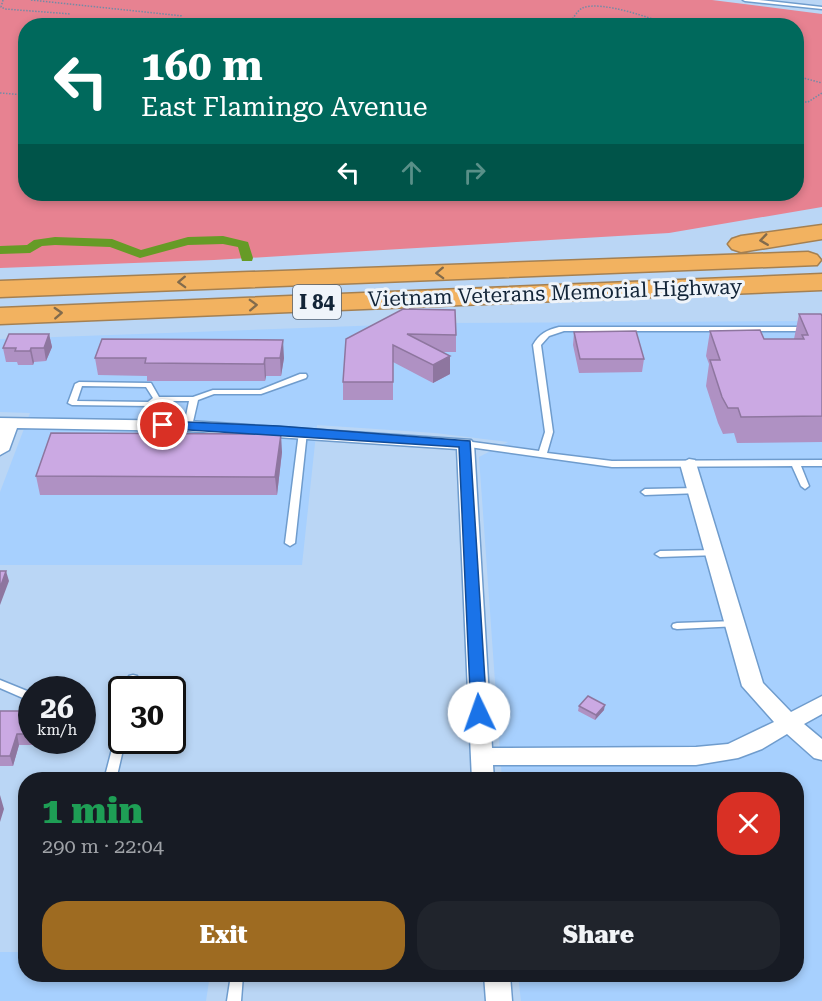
<!DOCTYPE html>
<html lang="en">
<head>
<meta charset="utf-8">
<style>
  :root { --surface:#171b24; --page:#20242c; --text:#f1f3f6; --muted:#9ea1a6; --accent:#9e6b21 }
  body { margin:0; font-family:"Roboto Serif",serif; background:var(--page); color:var(--text); height:100vh; display:flex; flex-direction:column; font-size:22px; white-space:nowrap }
  * { box-sizing:border-box; margin:0 }
  p { font-size:20px; color:var(--muted) }
  .icon { flex:none; width:33px; height:33px; fill:none; stroke:currentColor; stroke-width:2; stroke-linecap:round; stroke-linejoin:round }
  .map { position:relative; flex:1; overflow:hidden }
  .details { position:absolute; left:18px; top:772px; width:786px; height:210px; display:flex; flex-direction:column; background:var(--surface); border-radius:24px; box-shadow:0 3px 9px #0003 }
  .details>* { flex:none }
  .hud { position:absolute; left:18px; top:18px; width:786px; height:183px; border-radius:24px; box-shadow:0 3px 9px #0003; background:#00695c; color:#fff; overflow:hidden }
  .speed { position:absolute; left:18px; top:676px; display:flex; gap:12px; font-size:30px; font-weight:700; text-align:center }
  .speed>* { display:grid; place-content:center; width:78px; height:78px; border-radius:50%; background:var(--surface); box-shadow:0 3px 9px #0003; line-height:1 }
  .speed small { font-size:15px; font-weight:400 }
  .speed .limit { border:3px solid #111; border-radius:9px; background:#fff; color:#111 }
  .pin { position:absolute; display:grid; place-items:center; width:51px; height:51px; color:#fff; margin:-26px; border:3px solid #fff; border-radius:50%; box-shadow:0 2px 6px #0007 }
  .me { position:absolute; width:66px; margin:-33px; rotate:357deg; stroke-linejoin:round; filter:drop-shadow(0 0 4px #0008) }
  .turn { display:flex; align-items:center; gap:21px; height:126px; padding:0 24px; font-size:27px }
  .turn .icon { width:78px; height:78px; stroke-width:2.5 }
  .turn b { display:block; font-size:42px; line-height:51px }
  .lanes { display:flex; align-items:center; height:57px; padding:0 24px; background:#0003; justify-content:center; gap:30px; direction:ltr }
  .lanes .off { opacity:.35 }
  .round { display:grid; place-items:center; flex:none; width:63px; height:63px; border-radius:24px; background:var(--page) }
  .summary { display:flex; align-items:center; justify-content:space-between; height:102px; padding:0 24px }
  h1 { font-size:36px; font-weight:800; line-height:45px; color:#1e9e55 }
  .button { display:flex; gap:12px; margin-top:auto; padding:12px 24px }
  .button a { flex:1; height:69px; border-radius:24px; background:var(--accent); color:#fff; font-size:24px; font-weight:800; line-height:69px; text-align:center }
  .button a+a { background:var(--page); color:var(--text) }
  .map>svg:first-child { display:block }
  .built { fill:#a7d0fe }
  .green { fill:#e78291; fill-rule:evenodd }
  .lines { fill:none; stroke-linecap:round; stroke-linejoin:round }
  .canal { fill:#669b26; fill-rule:evenodd }
  .lane-casing { stroke:#6f9ccd; stroke-width:3 }
  .street-casing { stroke:#6f9ccd; stroke-width:3 }
  .highway-casing { stroke:#a48052; stroke-width:3 }
  .path-far1 { stroke:#738ba5; stroke-width:1.5; stroke-dasharray:1.5 1.5; stroke-linecap:butt }
  .path { stroke:#738ba5; stroke-width:2; stroke-dasharray:2 2; stroke-linecap:butt }
  .lane { fill:#fff; fill-rule:evenodd }
  .street { fill:#fff; fill-rule:evenodd }
  .highway { fill:#f2b260; fill-rule:evenodd }
  .wall { fill:#af91c3 }
  .shaded-wall { fill:#8e769f }
  .building { fill:#cba9e3; stroke:#8e769f; stroke-width:1.5 }
  .oneway { stroke:#826b4c }
  .route { fill:#1a73e8; stroke:#114b97; stroke-width:1.5 }
  .labels { text-anchor:middle; dominant-baseline:central; stroke-width:6; stroke-linejoin:round; paint-order:stroke }
  .shield { fill:#eff4fa; stroke:#546272; stroke-width:1.5 }
  .shield-label { font-size:20px; font-weight:bold; fill:#122437 }
  .street-label { font-size:21px; fill:#122437; stroke:#eff4fa }
</style>
</head>
<body>
<div class="map">
<svg width="822" height="1001" viewBox="0 0 822 1001">
  <rect width="100%" height="100%" fill="#bad6f5"/>
  <!-- built -->
  <path class="built" d="M822,321V1001H521L518,975H796V780H502L479,457L508,442L435,433L317,425L302,565H0V492L30,413L0,412V339L438,323Z
    M0,952H25L26,975H210L206,1001H0Z"/>
  <!-- green -->
  <path class="green" d="M0,0H712L822,14V207L669,233L214,260L0,268ZM26,26H796V194H26Z"/>
  <g class="lines">
    <!-- canal -->
    <path class="canal" d="M223,236L248,242L253,258L252,261H242L238,247L223,244L188,245L140,258L110,247L55,245L42,246L30,253L0,254V246L27,245L34,240L55,237L112,239L141,250L188,237Z"/>
    <!-- lane casing -->
    <g class="lane-casing">
      <path id="lane" d="M743,0H759L822,7V9L745,1Z
        M559,327H822V331H564L549,336L541,345L553,432L547,453L612,461L822,460V466H801L809,486L805,489L801,486L792,466L612,467L462,446L461,444L465,441L539,451L545,432L533,345C539,334 547,330 559,327Z
        M300,374H306L307,376L306,378L261,394H214L198,400L192,426L188,429L184,426L189,401H159L150,406L72,405L68,403L75,384L79,382L148,383H151L159,397H193L213,390H260ZM82,386L146,387L153,398L148,402L77,401Z
        M303,429L307,432L295,543L290,546L285,543L299,432Z
        M697,488L701,491L700,493L645,495L641,492L645,489Z
        M715,550L720,553L718,555L660,557L655,554L660,551Z
        M735,621L739,622L740,624L739,626L677,629L673,628L672,626L673,624L677,623Z
        M133,675L137,676L138,679L136,690H126L129,676Z
        M0,680L32,693V702L0,688Z
        M122,726V741H125L116,780H104L117,730L118,727Z
        M231,975H243L241,1001H227Z"/>
    </g>
    <!-- street casing -->
    <g class="street-casing">
      <path id="street" d="M0,418L188,421L471,440L474,444L492,748L696,747L728,744L774,722L742,686L680,464L689,459L695,460L763,683L791,712L822,696V714L804,724L822,739V760L814,758L787,734L762,749L738,758L696,765H493L494,780H472L457,449L188,431L17,428L9,450L0,455Z
        M484,975H510L512,1001H486Z"/>
    </g>
    <!-- highway casing -->
    <g class="highway-casing">
      <path id="highway" d="M822,225V239L741,252L732,249L728,244L732,239L741,236Z
        M808,252L817,255L821,260L817,265L0,297V281Z
        M822,274V290L0,324V308Z"/>
    </g>
    <!-- path-far1 -->
    <path class="path-far1" d="M3,0L1,7L5,9L71,14
      M31,0L183,16
      M466,24L474,26
      M567,26C572,21 576,12 582,8C603,0 652,19 673,26
      M796,76L822,83
      M0,93L26,95
      M796,102H808L822,93"/>
    <!-- path -->
    <path class="path" d="M635,194H662"/>
    <!-- lane -->
    <use href="#lane" class="lane"/>
    <!-- street -->
    <use href="#street" class="street"/>
    <!-- highway -->
    <use href="#highway" class="highway"/>
  </g>
  <!-- wall -->
  <path class="wall" d="M403,309L456,335V352H442L450,374L433,383L393,362V400H343V382Z
    M799,314L822,316V442L737,443L734,433L723,434L718,423L706,386L709,364L706,356L710,331L764,339H794Z
    M574,332L644,359L642,372L579,373L573,345Z
    M49,334L52,347L46,361L34,362L33,365H18L17,362H6L3,348Z
    M95,358H284L281,376H266L265,381H147V376L98,375Z
    M282,452L277,495H40L36,476Z
    M579,706L604,710L595,720L578,711Z
    M0,711H32V741H44L43,745H19L13,766H0Z"/>
  <!-- shaded-wall -->
  <path class="shaded-wall" d="M49,334L52,347L46,361L44,348Z
    M283,340L284,358L281,376L280,358Z
    M31,348L34,362L33,365L30,351Z
    M450,356V374L433,383V365Z
    M265,358L266,376L265,381L264,364Z
    M281,434L282,452L277,495L275,477Z
    M6,571L9,581L0,605V588Z
    M605,705L604,710L595,720L596,715Z
    M17,734L19,745L13,766L10,756Z
    M0,795L4,809L0,822Z"/>
  <!-- building -->
  <path class="building" d="M403,309L455,310L456,335L407,334L450,356L433,365L393,345V382H343L346,339Z
    M799,314H821L822,316V416L741,417L738,408H728L722,397L710,360H720L710,331L760,330L764,339H804L802,335H808Z
    M636,331L644,359H580L574,332Z
    M9,334H49L44,348H31L30,351H15L16,348H3Z
    M102,339L283,340L280,358H265L264,364L145,363L146,358H95Z
    M51,433L281,434L275,477L36,476Z
    M0,571H6L0,588Z
    M588,696L605,705L596,715L579,706Z
    M0,711H32V734H17L10,756H0Z"/>
  <!-- one-way arrows -->
  <defs><path id="oneway-chevron" d="M-2-3.5L2.5 0L-2 3.5" fill="none" stroke-width="1.6" stroke-linecap="round" stroke-linejoin="round" transform="scale(1.5)"/></defs>
  <g class="oneway">
    <use href="#oneway-chevron" transform="translate(764 240) rotate(172)"/>
    <use href="#oneway-chevron" transform="translate(440 273) rotate(178)"/>
    <use href="#oneway-chevron" transform="translate(182 282) rotate(178)"/>
    <use href="#oneway-chevron" transform="translate(253 305) rotate(-2)"/>
    <use href="#oneway-chevron" transform="translate(58 313) rotate(-3)"/>
  </g>
  <!-- route -->
  <path class="route" d="M163,421L279,426L470,441L487,713L485,717L479,719L471,713L459,447L158,428L156,425Z"/>
  <g class="labels">
    <!-- shield labels -->
    <rect class="shield" x="293" y="285" width="48" height="34" rx="4.5"/>
    <g class="shield-label">
      <text x="317" y="302">I 84</text>
    </g>
    <!-- street labels -->
    <g class="street-label">
      <text transform="translate(555 293) rotate(-2)">Vietnam Veterans Memorial Highway</text>
    </g>
  </g>
</svg>
<div class="speed"><div>26<small>km/h</small></div><div class="limit">30</div></div>
<div class="pin" style="left:163px;top:425px;background:#d93025"><svg class="icon" aria-label="arrive" viewBox="0 0 24 24"><path d="M6 21V4h12l-3 4 3 4H6"/></svg></div>
<svg class="me" style="left:479px;top:713px" viewBox="-20 -20 40 40"><circle r="19" fill="#fff"/><path d="M0-13L10 11 0 6-10 11z" fill="#1a73e8"/></svg>
<div class="hud">
<div class="turn"><svg class="icon" aria-label="left" viewBox="0 0 24 24"><path d="M17 20v-9H6M10 6l-5 5 5 5"/></svg><div><b>160 m</b>East Flamingo Avenue</div></div>
<div class="lanes"><svg class="icon" aria-label="left" viewBox="0 0 24 24"><path d="M17 20v-9H6M10 6l-5 5 5 5"/></svg><svg class="icon off" aria-label="ahead" viewBox="0 0 24 24"><path d="M12 20V5M6 11l6-6 6 6"/></svg><svg class="icon off" aria-label="right" viewBox="0 0 24 24"><path d="M7 20v-9h11M14 6l5 5-5 5"/></svg></div>
</div>
<section class="details">
<div class="summary"><div><h1>1 min</h1><p>290 m · 22:04</p></div><a class="round" style="background:#d93025;color:#fff"><svg class="icon" aria-label="close" viewBox="0 0 24 24"><path d="M6 6l12 12M18 6L6 18"/></svg></a></div>
<div class="button"><a>Exit</a><a>Share</a></div>
</section>
</div>
</body>
</html>
